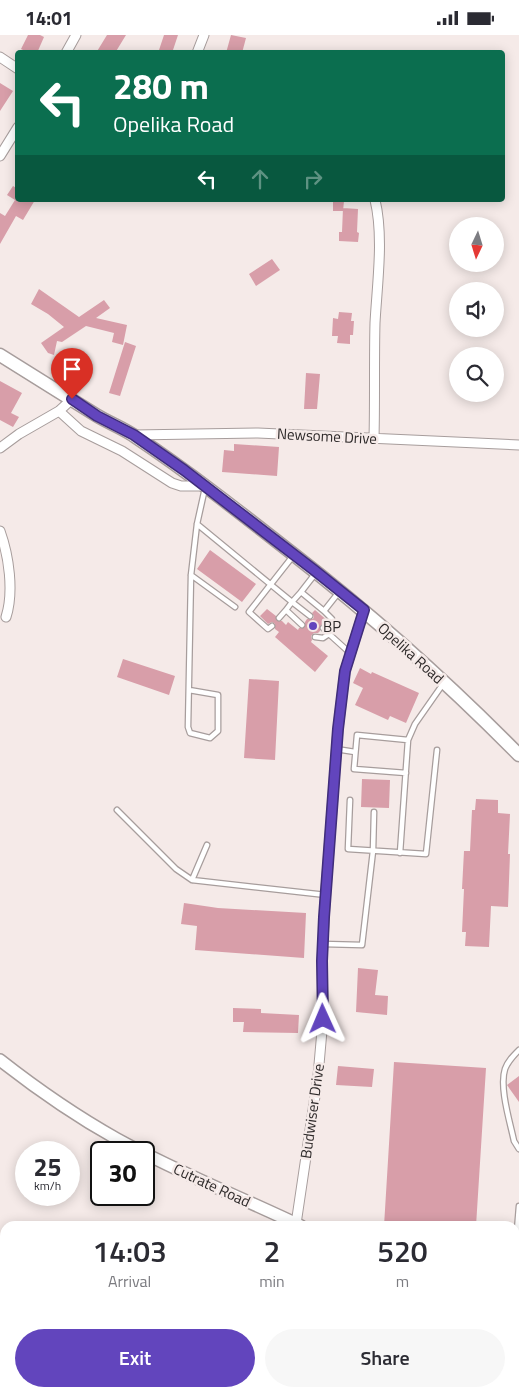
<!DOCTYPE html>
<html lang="en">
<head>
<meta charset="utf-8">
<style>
  :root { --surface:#fff; --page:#f7f7f7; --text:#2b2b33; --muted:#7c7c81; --accent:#6245bd }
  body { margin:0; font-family:"Titillium Web",sans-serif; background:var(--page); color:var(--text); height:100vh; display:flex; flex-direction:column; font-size:19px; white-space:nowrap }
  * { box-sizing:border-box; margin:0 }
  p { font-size:16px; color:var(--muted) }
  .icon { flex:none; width:28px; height:28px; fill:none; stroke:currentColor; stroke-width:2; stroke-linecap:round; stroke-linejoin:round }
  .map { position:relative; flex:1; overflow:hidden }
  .details { position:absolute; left:0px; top:1186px; width:520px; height:176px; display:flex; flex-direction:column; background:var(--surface); border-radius:15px 15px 0 0; box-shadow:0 2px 12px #0003 }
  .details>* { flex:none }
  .hud { position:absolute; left:15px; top:15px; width:490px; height:152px; border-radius:5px; box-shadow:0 2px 12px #0003; background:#0b6e4f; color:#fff; overflow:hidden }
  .needle { width:32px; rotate:184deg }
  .tools { position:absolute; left:449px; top:182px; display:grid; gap:10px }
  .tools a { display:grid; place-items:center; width:55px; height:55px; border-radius:50%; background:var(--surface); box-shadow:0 2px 12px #0003; font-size:25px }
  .speed { position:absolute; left:15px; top:1106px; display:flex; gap:10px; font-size:25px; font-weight:700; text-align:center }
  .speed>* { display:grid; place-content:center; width:65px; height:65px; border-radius:50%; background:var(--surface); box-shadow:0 2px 12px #0003; line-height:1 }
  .speed small { font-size:12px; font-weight:400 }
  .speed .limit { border:2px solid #111; border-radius:8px; background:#fff; color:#111 }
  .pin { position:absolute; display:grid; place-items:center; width:42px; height:42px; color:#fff; margin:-51px -21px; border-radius:50% 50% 50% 0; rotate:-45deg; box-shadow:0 0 5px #0007 }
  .pin .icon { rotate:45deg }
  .me { position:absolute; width:55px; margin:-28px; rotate:359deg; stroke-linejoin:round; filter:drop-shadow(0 0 4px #0008) }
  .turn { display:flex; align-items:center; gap:18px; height:105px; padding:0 15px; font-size:22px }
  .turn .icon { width:65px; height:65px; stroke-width:2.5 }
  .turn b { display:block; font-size:35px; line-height:42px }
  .lanes { display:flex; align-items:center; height:48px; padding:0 15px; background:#0003; justify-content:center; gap:25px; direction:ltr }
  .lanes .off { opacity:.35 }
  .eta { display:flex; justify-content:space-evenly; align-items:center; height:85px; text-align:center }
  .eta b { font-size:30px; font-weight:600; line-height:35px }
  .action { display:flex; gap:10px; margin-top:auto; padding:10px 15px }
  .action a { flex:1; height:58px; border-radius:30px; background:var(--accent); color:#fff; font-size:20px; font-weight:600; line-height:58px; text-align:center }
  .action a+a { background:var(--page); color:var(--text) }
  .status { display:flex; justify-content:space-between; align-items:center; height:35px; padding:0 25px; background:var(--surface); direction:ltr }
  .status svg { height:14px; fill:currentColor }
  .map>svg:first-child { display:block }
  .building { fill:#d89ea9 }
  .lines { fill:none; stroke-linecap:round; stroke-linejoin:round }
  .service-casing { stroke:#a79d9c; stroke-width:7 }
  .minor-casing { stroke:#a79d9c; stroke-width:11 }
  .tertiary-casing { stroke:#a79d9c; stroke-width:14 }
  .secondary-casing { stroke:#a79d9c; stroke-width:15 }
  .service { stroke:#fff; stroke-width:4.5 }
  .minor { stroke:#fff; stroke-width:9 }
  .tertiary { stroke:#fff; stroke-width:11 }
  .secondary { stroke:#fff; stroke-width:12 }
  .rail { stroke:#787170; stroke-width:3; stroke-dasharray:8 4; stroke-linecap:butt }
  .route-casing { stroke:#402d7b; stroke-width:12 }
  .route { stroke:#6245bd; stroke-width:9 }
  .poi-dot { fill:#6245bd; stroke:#f5eae8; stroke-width:2 }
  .labels { text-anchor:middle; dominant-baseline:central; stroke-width:5; stroke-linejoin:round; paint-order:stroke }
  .street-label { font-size:15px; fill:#2d2929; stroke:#f5eae8 }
  .poi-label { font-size:15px; fill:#2d2929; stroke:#f5eae8; text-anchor:start }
</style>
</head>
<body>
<div class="status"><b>14:01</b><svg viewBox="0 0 49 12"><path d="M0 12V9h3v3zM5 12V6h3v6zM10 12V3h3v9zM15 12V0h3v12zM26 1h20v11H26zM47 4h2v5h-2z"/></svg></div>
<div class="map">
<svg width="519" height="1362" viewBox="0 0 519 1362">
  <rect width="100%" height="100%" fill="#f5eae8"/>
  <!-- building -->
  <path class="building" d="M28,0H40L44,2L37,18H29L21,14Z
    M107,0H126L115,18H96Z
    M164,0H178L172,18H158Z
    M231,0L246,3L242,18H226Z
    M0,48L13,56L0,76Z
    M13,151L18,154V165H35L23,185L16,181L0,209V178L5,181L15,165L7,160Z
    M333,166H344L343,176H333Z
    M343,173L358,174L357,197L359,198L358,207L339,206V197H342Z
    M272,224L280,235L256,251L249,239Z
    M39,254L79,282L104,265L110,273L96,283L127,290L123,310L112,307L114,298L86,291L62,307L57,306L54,320L48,318L41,308L64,292L48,279L31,269Z
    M339,277L352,278L351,286H354L353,300H350V309L337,308L338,301H332L333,283L338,284Z
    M125,307L136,311L120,361L109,358Z
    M306,338L320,339L317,374H304Z
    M0,346L22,358L11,378L19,382L13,392L0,385Z
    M234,409L279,412L277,441L222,437L224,415L234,416Z
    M210,515L256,549L242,567L197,534Z
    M267,574L276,581L277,586H282L286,590L288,587L298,595L299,593L305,592V587L307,584H313L314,581L312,578L315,575L328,586L325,590L320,591V596L318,598H314L311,601L312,605L311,607L328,621L315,637L275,602L279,597L275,594V589L272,587L268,589L260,581Z
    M123,624L175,641L169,660L117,642Z
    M360,633L371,639L372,637L419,658L406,688L390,681L388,685L355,670L363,653L353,648Z
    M249,644L279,646L275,725L244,723Z
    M362,744L390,745L389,773L361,772Z
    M476,764L498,765V778L510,779L508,819H510L508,872L491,871L489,912L465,911L466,897H462L464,854H462L464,816H470L472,775H475Z
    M184,868L218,873L306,878L304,923L195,915L197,891L181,889Z
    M358,933L378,935L375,960L388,961L387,980L356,977Z
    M233,973L261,974V978L299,980L298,998L243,997L244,987H233Z
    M394,1027L486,1033L476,1191H384Z
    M338,1031L374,1034L372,1052L336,1050Z
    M519,1041V1067L507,1050Z"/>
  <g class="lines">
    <!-- service casing -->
    <g class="service-casing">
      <path id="service" d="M197,489L292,567L286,575L302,590
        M191,540L235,572
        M301,557L315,539
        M339,557L324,576L332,584L333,594L329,599L350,618
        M310,581L292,567L301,557L324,576
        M279,583L286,575
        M272,591L268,594L249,577L293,521
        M315,602L323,603L329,599L323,593
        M189,655L218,660V696L210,703L190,698L188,692L191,540L197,489L205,453
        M408,705L415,689L443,649
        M336,714L355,717
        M350,765L348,814L426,819L437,715
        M117,775L176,834L192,845L326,860
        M400,818L408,705L357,700L354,734L406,738
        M192,845L207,810
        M323,909L362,910L373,816L374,777
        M519,1015C513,1021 508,1026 505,1034C499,1052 510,1087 514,1106L519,1114
        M515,1220L519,1171
        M0,1329L3,1292
        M0,1356L5,1357
        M20,1358H27L26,1362"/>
    </g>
    <!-- minor casing -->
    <g class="minor-casing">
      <path id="minor" d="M66,18L76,0
        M197,18L204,0
        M0,22L18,34
        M0,121L18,92
        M59,376L81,396L122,416L172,448L181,451H205
        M134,400L258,398L519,410
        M374,403C375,365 374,326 375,288C377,250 384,202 375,165
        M0,413L19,399L59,376L72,364
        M0,496C9,521 14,557 6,582
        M296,1189L318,1041L323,984L322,926L325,868L338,694L345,636L364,575
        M192,1362L193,1358"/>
    </g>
    <!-- tertiary casing -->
    <g class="tertiary-casing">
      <path id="tertiary" d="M0,1025C37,1054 76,1081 117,1104C177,1137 240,1162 301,1191
        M515,1293L519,1295"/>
    </g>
    <!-- secondary casing -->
    <g class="secondary-casing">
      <path id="secondary" d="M0,320C32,340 64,360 96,380C109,388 123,393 136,402C190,438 242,479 293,519C373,581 448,648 519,720"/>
    </g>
    <!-- service -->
    <use href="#service" class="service"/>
    <!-- minor -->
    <use href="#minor" class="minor"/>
    <!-- tertiary -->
    <use href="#tertiary" class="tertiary"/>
    <!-- secondary -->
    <use href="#secondary" class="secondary"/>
    <!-- rail -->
    <path class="rail" d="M0,1203L5,1206
      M424,1358L438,1362"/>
  </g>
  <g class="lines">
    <!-- route casing -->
    <g class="route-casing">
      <path id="route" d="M72,364L97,381L134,400L184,435L314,535L364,575L345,636L338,694L324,882L322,926L323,984"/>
    </g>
    <!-- route -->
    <use href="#route" class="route"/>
  </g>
  <!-- markers -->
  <circle class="poi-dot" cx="313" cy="591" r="5"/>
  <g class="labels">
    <!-- street labels -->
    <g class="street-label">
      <text transform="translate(327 401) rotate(3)">Newsome Drive</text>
      <text transform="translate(411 618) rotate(42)">Opelika Road</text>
      <text transform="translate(312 1076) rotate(-82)">Budwiser Drive</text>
      <text transform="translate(212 1150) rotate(25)">Cutrate Road</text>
    </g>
    <!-- poi labels -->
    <g class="poi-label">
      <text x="323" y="591">BP</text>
    </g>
  </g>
</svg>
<div class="tools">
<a><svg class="needle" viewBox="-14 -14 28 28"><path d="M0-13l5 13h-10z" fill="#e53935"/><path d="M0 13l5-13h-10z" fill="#7c7c81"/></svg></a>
<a><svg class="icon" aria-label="sound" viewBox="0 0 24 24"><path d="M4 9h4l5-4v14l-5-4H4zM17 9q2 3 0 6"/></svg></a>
<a><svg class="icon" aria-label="search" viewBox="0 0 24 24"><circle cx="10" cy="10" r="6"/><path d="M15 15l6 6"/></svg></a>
</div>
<div class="speed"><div>25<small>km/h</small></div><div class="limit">30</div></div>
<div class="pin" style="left:72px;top:364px;background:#d93025"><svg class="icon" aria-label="arrive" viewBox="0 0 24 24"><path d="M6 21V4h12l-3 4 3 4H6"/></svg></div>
<svg class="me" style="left:323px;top:984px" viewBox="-20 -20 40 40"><path d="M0-17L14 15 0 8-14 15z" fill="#6245bd" stroke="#fff" stroke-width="4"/></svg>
<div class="hud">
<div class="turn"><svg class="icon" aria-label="left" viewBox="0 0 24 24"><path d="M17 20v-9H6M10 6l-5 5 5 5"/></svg><div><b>280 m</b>Opelika Road</div></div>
<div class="lanes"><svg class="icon" aria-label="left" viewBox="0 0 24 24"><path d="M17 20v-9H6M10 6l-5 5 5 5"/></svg><svg class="icon off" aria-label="ahead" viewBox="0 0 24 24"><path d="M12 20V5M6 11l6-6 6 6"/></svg><svg class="icon off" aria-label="right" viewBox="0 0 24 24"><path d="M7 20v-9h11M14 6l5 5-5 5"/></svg></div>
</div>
<section class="details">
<div class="eta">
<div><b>14:03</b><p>Arrival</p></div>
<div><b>2</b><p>min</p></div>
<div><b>520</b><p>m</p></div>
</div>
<div class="action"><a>Exit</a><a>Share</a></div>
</section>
</div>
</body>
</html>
